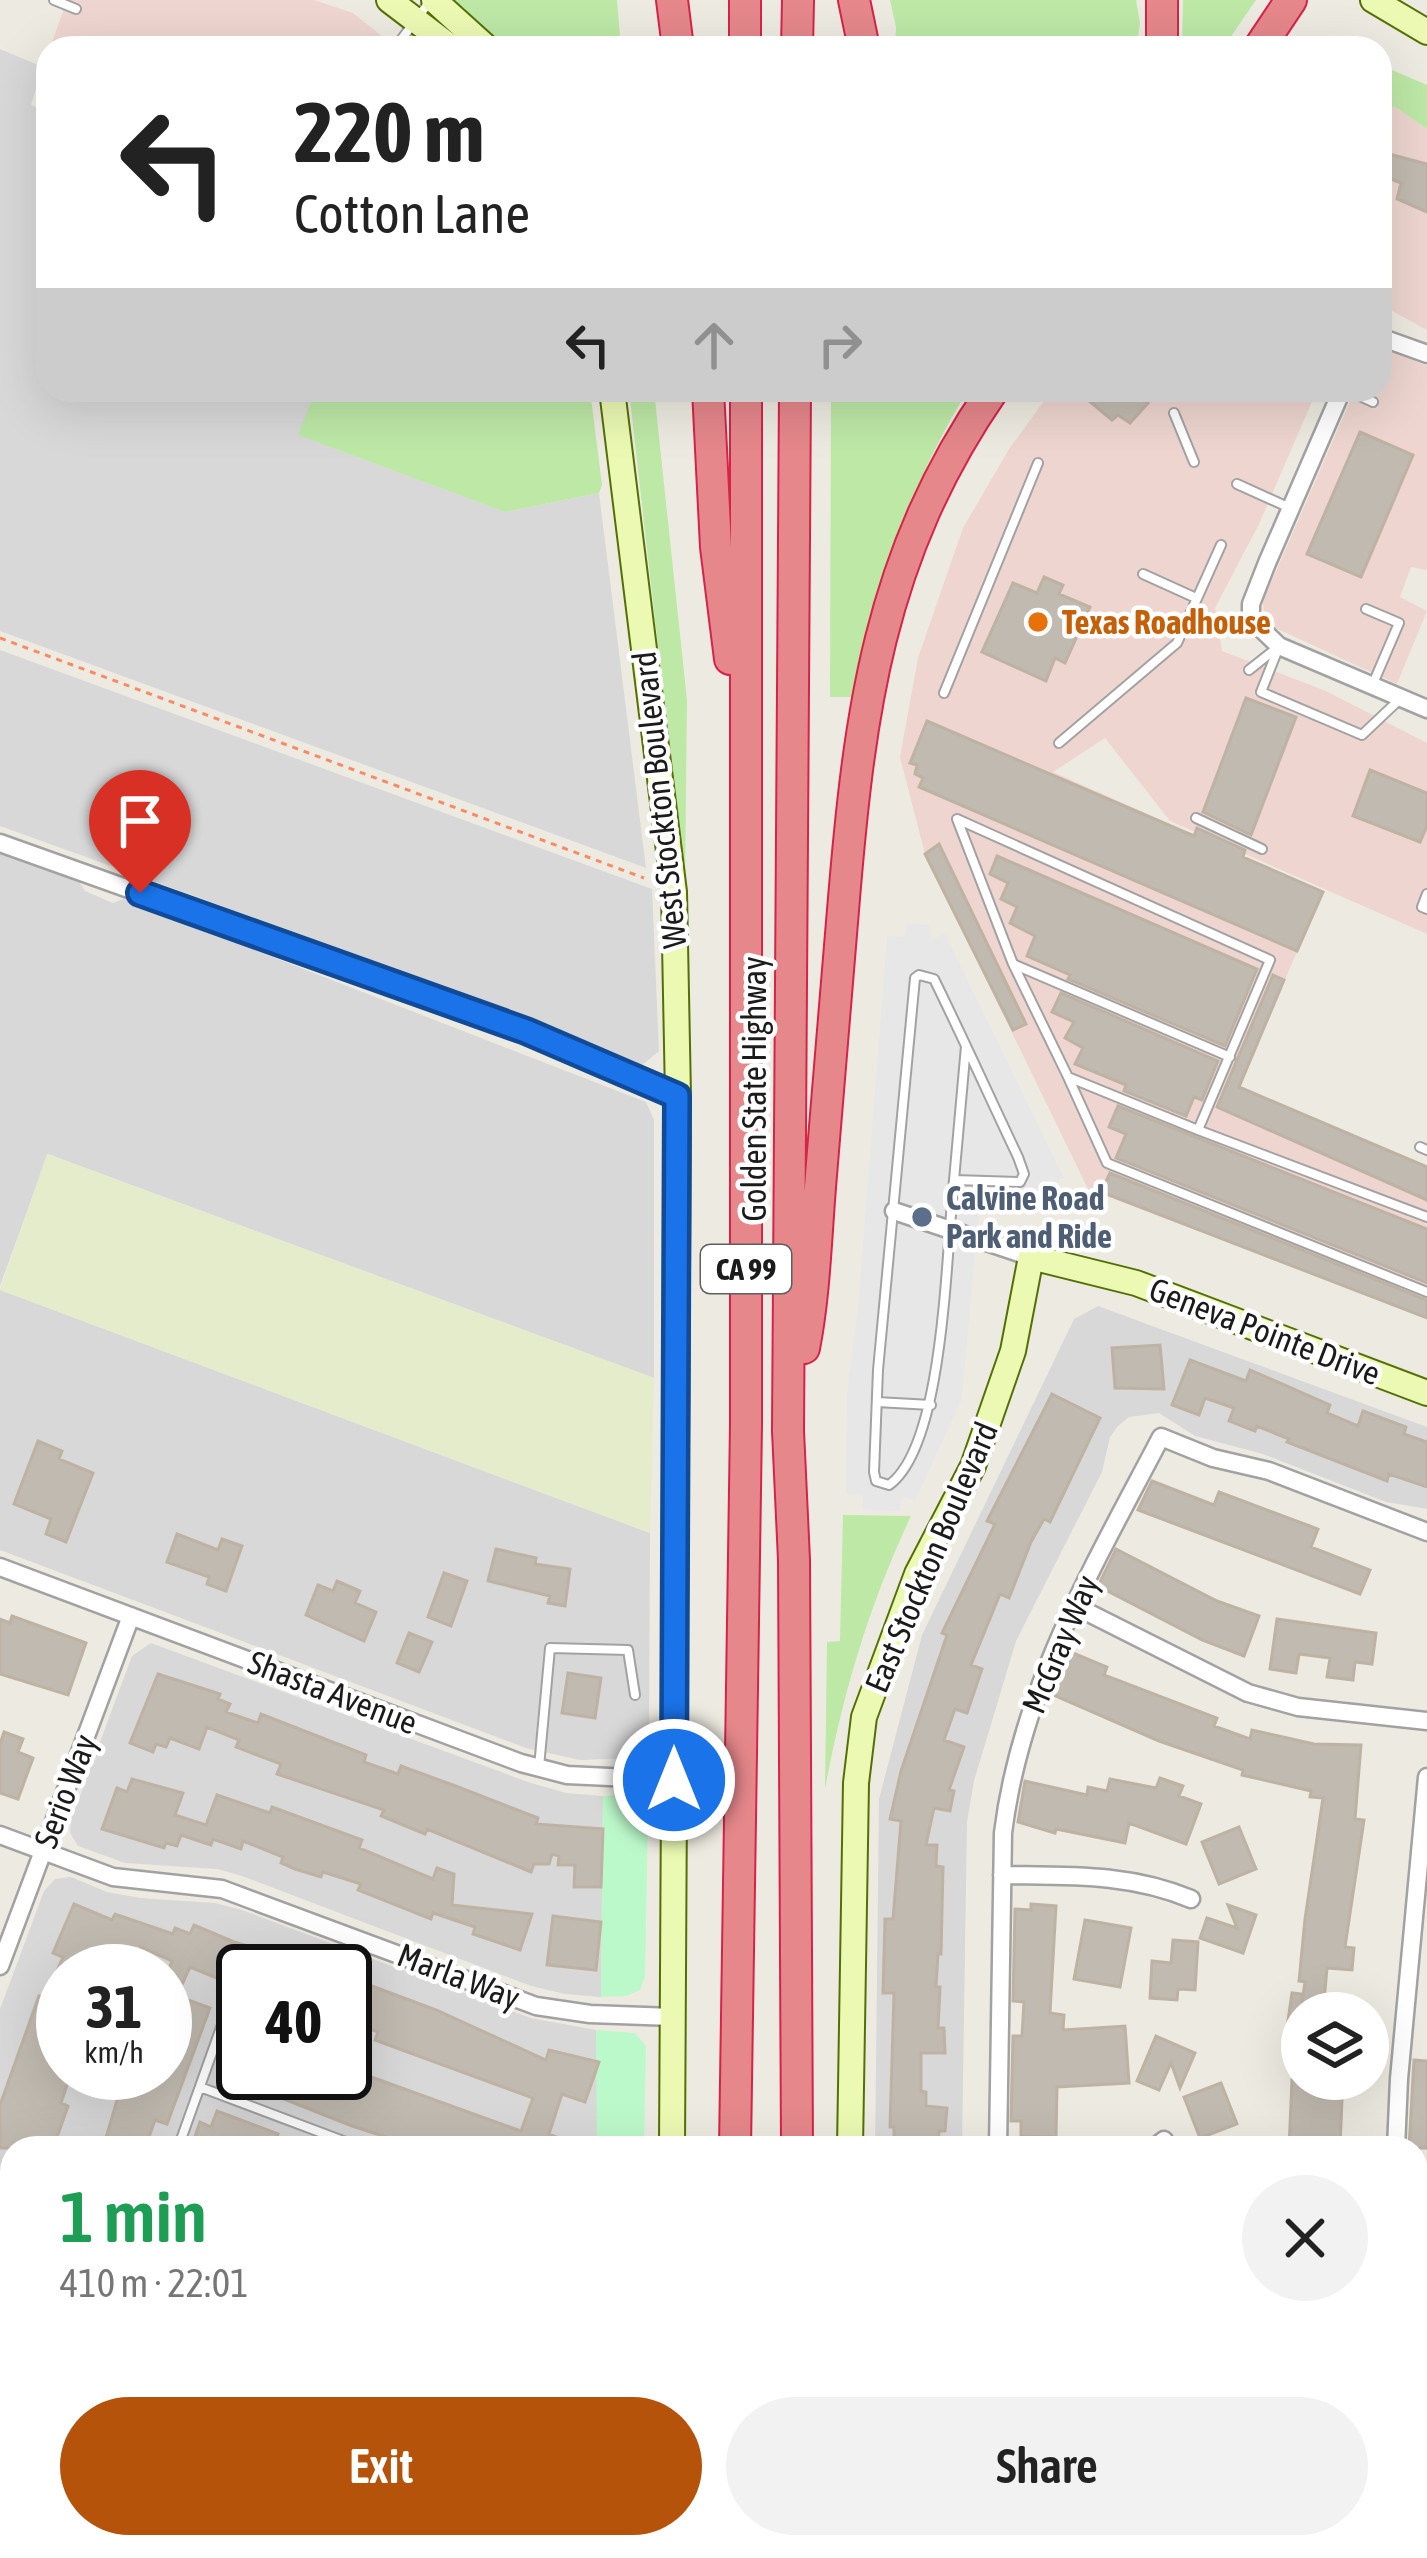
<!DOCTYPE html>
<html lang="en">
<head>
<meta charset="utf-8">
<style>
  :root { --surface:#fff; --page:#f2f2f2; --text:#222; --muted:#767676; --accent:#b45309 }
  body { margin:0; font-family:"Asap Condensed",sans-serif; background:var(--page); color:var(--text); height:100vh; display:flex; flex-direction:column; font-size:45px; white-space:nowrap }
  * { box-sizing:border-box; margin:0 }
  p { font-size:39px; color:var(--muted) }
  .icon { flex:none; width:66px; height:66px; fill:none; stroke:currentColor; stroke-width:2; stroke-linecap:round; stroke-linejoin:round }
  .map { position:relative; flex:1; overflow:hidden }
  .drawer { position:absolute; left:0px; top:2136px; width:1428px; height:423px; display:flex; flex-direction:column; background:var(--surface); border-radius:36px 36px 0 0; box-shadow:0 12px 48px #0002 }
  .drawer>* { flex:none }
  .hud { position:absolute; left:36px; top:36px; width:1356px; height:366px; border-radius:36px; box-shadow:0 12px 48px #0002; background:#fff; color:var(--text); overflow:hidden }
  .tools { position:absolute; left:1281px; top:1992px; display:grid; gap:24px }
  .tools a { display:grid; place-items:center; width:108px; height:108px; border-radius:50%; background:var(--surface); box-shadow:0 12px 48px #0002; font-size:60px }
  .speed { position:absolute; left:36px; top:1944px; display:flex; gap:24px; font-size:60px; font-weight:700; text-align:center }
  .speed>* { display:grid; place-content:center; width:156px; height:156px; border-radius:50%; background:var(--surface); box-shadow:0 12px 48px #0002; line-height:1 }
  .speed small { font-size:30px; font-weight:400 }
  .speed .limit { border:6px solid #111; border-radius:18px; background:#fff; color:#111 }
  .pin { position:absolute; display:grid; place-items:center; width:102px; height:102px; color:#fff; margin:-123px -51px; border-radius:50% 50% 50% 0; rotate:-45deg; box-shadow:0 0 12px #0007 }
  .pin .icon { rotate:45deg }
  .me { position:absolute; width:132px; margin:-66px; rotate:0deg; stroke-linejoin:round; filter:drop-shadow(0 0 9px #0008) }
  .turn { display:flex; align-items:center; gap:42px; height:252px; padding:0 60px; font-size:54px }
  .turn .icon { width:156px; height:156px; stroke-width:2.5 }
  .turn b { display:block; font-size:84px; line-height:102px }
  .lanes { display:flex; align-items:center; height:114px; padding:0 60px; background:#0003; justify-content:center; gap:60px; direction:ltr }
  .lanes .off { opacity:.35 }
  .round { display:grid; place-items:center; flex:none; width:126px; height:126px; border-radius:63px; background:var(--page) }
  .headline { display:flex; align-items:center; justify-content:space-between; height:204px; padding:0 60px }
  h1 { font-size:72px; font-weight:600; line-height:90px; color:#1e9e55 }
  .primary-button { display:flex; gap:24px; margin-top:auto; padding:24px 60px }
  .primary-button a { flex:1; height:138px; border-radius:72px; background:var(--accent); color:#fff; font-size:48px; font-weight:600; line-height:138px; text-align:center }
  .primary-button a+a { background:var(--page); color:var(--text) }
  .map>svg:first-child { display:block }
  .residential { fill:#d9d8d8; fill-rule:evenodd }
  .commercial { fill:#eed5cf }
  .farmland { fill:#e5eccb }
  .grass { fill:#bde8a6 }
  .park { fill:#bcf9ca }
  .parking { fill:#e7e7e7 }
  .building { fill:#c1bab0; stroke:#beb3a3; stroke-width:3 }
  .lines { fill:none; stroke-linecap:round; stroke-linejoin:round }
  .lane-casing { stroke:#a2a2a2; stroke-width:12 }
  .street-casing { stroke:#a2a2a2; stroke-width:21 }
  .secondary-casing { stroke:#547005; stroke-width:28 }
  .highway-casing { stroke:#d52447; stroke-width:34 }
  .path { stroke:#f98a66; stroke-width:3; stroke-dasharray:6 6; stroke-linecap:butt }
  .lane { stroke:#fff; stroke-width:8 }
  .street { stroke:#fff; stroke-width:16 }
  .secondary { stroke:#ebf9b3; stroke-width:24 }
  .highway { stroke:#e5878b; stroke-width:30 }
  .route-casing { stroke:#114b97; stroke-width:30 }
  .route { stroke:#1a73e8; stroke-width:21 }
  .food-dot { fill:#e8710a; stroke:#fff; stroke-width:4.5 }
  .service-dot { fill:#5c6f8a; stroke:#fff; stroke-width:4.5 }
  .labels { text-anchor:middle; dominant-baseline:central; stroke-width:9; stroke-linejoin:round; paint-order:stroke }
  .shield { fill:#fff; stroke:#5f5f5f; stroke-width:3 }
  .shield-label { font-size:30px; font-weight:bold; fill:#1b1b1b }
  .food-label { font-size:33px; font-weight:bold; fill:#c56008; stroke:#fff; text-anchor:start }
  .street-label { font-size:33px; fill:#1b1b1b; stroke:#fff }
  .service-label { font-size:33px; font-weight:bold; fill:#4e5e75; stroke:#fff; text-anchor:start }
</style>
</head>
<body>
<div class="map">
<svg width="1427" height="2558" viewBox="0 0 1427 2558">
  <rect width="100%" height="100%" fill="#edebe1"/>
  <!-- residential -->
  <path class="residential" d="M0,49L43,67L31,105L48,112V390H316L299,435L505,512L599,493L646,868L0,631Z
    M0,650L652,889L659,1051L641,1066L530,1017L0,826Z
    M0,851L77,879L85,891L113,903L123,899L646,1102L654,1120V1378L48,1154L0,1286Z
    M0,1290L650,1533L649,1737L643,1752L632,1758L580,1760L526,1748L0,1550Z
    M1098,1306L1427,1427V1509L1386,1502L1263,1454L1195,1436L1159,1413L1129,1417L1118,1426L1110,1437L1102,1472L1016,1641L974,1781L967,1822L962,2148H875L879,1799L922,1635L1074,1319Z
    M151,1643L528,1782L566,1793L603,1796L601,1997L565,1994L531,1986L242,1876L217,1869L125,1863L78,1846L70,1833L71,1820L132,1656Z
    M71,1877L107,1892L141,1898L215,1903L242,1910L531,2018L596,2030L599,2148H12V2336L0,2331V2009L44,1891L55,1879ZM63,1971H165V2073H63ZM243,1971H345V2073H243Z
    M0,2365L12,2369V2547H346L376,2558H0Z
    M435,2547H621L619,2558H465Z
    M1033,2547H1166L1176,2558H1035Z"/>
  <!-- commercial -->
  <path class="commercial" d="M67,0H314L353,13L397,48H50Z
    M1394,106L1427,129V330L1392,311L1380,309V122Z
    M1394,352L1427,366V570L1411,567L1400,597L1427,611L1397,684L1271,626L1264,615L1263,601L1355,390H1380V357Z
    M1052,390H1317L1259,524L1215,608L1222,651L1326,691L1427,743V934L1170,821L1105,738L1053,772L1323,892L1239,1086L1427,1167V1318L1088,1189L925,854L900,757L918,658L963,528L1009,449Z"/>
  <!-- farmland -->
  <path class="farmland" d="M47,1154L654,1378L650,1533L0,1290Z"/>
  <!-- grass -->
  <path class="grass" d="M454,0H617L621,48H504Z
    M890,0H1136L1140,23L1136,48H895L896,27Z
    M1183,0H1256L1223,48H1182Z
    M1380,65L1427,85V129L1394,106L1380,122Z
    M316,390H590L602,485L599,493L505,512L298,435Z
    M629,390H654L687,700L685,884Z
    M831,390H968C909,484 878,591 852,697H830Z
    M843,1515L911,1516C869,1605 843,1693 825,1789L827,1642L840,1641Z"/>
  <!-- park -->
  <path class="park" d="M631,1795L643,1802L648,1815L645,1977L640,1990L626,1996L601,1997L603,1796Z
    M596,2030L635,2033L646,2046L644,2148L597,2147Z"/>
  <!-- parking -->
  <path class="parking" d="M906,924L930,925L931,939L945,934L1064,1178L1042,1187V1195L980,1197L962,1399L915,1501L902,1496L900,1511L863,1510V1495L846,1494L847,1393L858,1307L887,936L905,937Z"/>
  <!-- building -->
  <path class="building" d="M1389,154L1427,164V212L1397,199L1401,183L1381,175Z
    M1076,390H1153L1144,399L1148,403L1130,423L1118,415L1112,420Z
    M1360,432L1413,455L1361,577L1307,554Z
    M1044,577L1063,585L1059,594L1090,607L1065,663L1055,658L1046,681L982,652L1013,583L1037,593Z
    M1246,698L1296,717L1251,835L1203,812Z
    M927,721L1194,836L1197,828L1245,850L1243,857L1323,892L1297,951L919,787L923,778L915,774L917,765L910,763Z
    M1370,770L1427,793V826L1420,842L1353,816Z
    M939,844L1026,1024L1013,1030L925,854Z
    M997,856L1257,969L1225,1046L1068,979L1070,975L1027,956L1035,936L1010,923L1017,907L1001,899L1008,883L990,874Z
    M1273,975L1284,980L1239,1087L1427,1167V1200L1217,1107Z
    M1061,993L1218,1061L1202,1100L1194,1097L1186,1116L1124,1091L1126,1085L1075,1064L1083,1048L1065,1038L1074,1022L1052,1012Z
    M1118,1106L1427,1229V1283L1116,1158L1126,1134L1109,1127Z
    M1110,1173L1427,1300V1318L1101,1192Z
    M1160,1345L1164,1389L1115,1388L1112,1348Z
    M1190,1360L1246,1381L1250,1370L1330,1405L1327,1413L1358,1426L1363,1411L1406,1427L1404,1434L1427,1442V1487L1389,1474L1387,1481L1287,1442L1289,1439L1257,1426L1255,1431L1229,1421L1234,1408L1205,1398L1199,1415L1172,1405Z
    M1052,1394L1100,1418L1050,1522L1044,1519L1031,1542L1009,1598L1000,1594L971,1665L982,1669L967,1713L955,1709L944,1740L964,1747L949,1790L954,1791L950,1811L934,1808L926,1845H937L936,1866L943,1867L941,1954H938L936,1987H940L938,2028H944L945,2053H921V2091L926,2092V2106L947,2108L945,2131H939L938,2148H894V2127H890L894,1993H883L885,1919H893L901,1821L890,1819L901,1771L947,1635L942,1633L995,1524L987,1521Z
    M38,1441L62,1451L59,1459L93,1473L66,1542L46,1534L51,1519L14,1504Z
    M1152,1481L1214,1505L1219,1492L1318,1529L1311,1547L1370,1570L1360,1594L1138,1510Z
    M177,1534L218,1550L222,1539L242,1546L226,1591L207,1584L209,1577L167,1562Z
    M496,1549L536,1558L535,1564L570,1569L565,1606L548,1603L550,1596L488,1581Z
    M1116,1549L1217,1601L1259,1616L1244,1656L1202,1640L1098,1586Z
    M444,1573L467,1581L451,1626L428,1617Z
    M337,1581L360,1591L355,1603L376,1612L364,1641L306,1615L318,1585L333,1591Z
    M12,1616L86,1643L68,1695L0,1674V1619L10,1623Z
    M1277,1619L1376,1633L1372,1664L1355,1662L1353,1680L1327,1677L1330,1658L1299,1654L1296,1673L1270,1669Z
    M409,1633L432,1642L419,1672L397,1663Z
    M1068,1651L1107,1667L1104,1675L1217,1718L1214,1726L1250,1739L1252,1730L1314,1744L1361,1745L1355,1819L1364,1820L1345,1947L1354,1948L1352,1970L1327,1968L1323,2013H1302V2044L1285,2041L1292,1993L1302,1994V2003L1305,1982L1299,1981L1305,1919L1323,1798L1310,1797L1311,1791L1242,1775L1243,1770L1159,1741L1051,1694Z
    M568,1673L601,1678L595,1718L562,1713Z
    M158,1674L220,1694L218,1699L230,1704L226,1712L258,1723L261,1714L366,1755L364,1762L398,1774L401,1766L453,1785L538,1818L536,1824L603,1829L601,1887H574L575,1865H558L559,1856L552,1854L549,1864H534L531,1872L427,1829L425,1834L381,1816L384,1810L277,1774L281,1764L236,1747L239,1740L207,1727L199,1749L170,1738L166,1747L156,1744L153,1752L130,1743Z
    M4,1732L23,1739L18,1752L33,1758L18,1799L0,1793V1744Z
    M1160,1778L1183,1786L1179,1796L1201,1804L1186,1844L1129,1823L1125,1843L1056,1829L1055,1833L1018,1822L1025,1781L1087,1795L1088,1787L1107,1791L1110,1779L1156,1788Z
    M132,1779L183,1793L175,1815L206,1825L217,1795L270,1813L272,1807L362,1840L359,1848L433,1879L437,1868L454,1874L452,1905L532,1914L520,1950L473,1934L475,1927L433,1913L431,1919L358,1890L361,1884L323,1872L321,1877L295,1869L281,1863L283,1857L243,1841L241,1849L213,1839L211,1845L181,1835L177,1846L166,1843L164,1848L102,1829L117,1788L127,1792Z
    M1239,1827L1256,1869L1219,1884L1202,1842Z
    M74,1904L112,1920L115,1914L173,1934L175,1928L190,1934L194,1925L234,1942L319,1967V1971H243V1989L190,1967L177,1996L210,2008L167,2124L155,2120L145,2148H103L125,2073H165V1979L172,1961L140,1947L133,1968L117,1962L114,1971L86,1965L83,1971H57L63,1957L53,1953Z
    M1031,1904L1056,1906L1050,2013L1064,2015L1063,2030L1125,2026L1129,2083L1057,2087L1056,2137L1021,2136V2121H1011L1013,2036H1022L1024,2002L1013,2001L1015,1909L1031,1910Z
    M1228,1905L1256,1915L1243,1953L1200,1938L1207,1918L1237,1928Z
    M553,1916L601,1922L596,1970L547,1965Z
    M1085,1920L1131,1928L1120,1987L1074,1979Z
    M1173,1940L1198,1942L1195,1990L1178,1989L1177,2000L1150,1998L1152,1961L1171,1963Z
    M345,1976L436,2010L546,2060L549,2050L599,2062L585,2102L562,2094L549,2134L582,2148H420L352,2126L221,2074L243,2020V2073H345V2059L366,2066L363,2074L521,2131L533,2098L375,2040L378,2032L345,2019Z
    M39,1996L63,2005V2073H71L61,2103L68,2106L56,2140L50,2138L46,2148H0V2105Z
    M1156,2036L1195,2053L1180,2088L1171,2063L1159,2090L1137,2081Z
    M1414,2060L1427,2061V2148H1409Z
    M1292,2080L1321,2081L1320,2098L1342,2099L1340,2148H1289Z
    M1221,2083L1237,2124L1200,2138L1184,2097Z
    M217,2111L278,2134L273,2148H191L200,2122L211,2127Z"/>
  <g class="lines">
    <!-- lane casing -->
    <g class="lane-casing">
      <path id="lane" d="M54,0L76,9
        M395,48L430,1
        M1347,390L1373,402
        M1174,413L1194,462
        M1237,484L1290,508
        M1143,574L1196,598
        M1366,609L1399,623L1372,686
        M1278,649L1261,692L1362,735L1400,699
        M1249,670L1278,647
        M944,693L1038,463
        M1059,743L1177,643L1221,545
        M1196,818L1262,849
        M1427,894L1422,907L1427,909
        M1014,966L1068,1077L1198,1130
        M1230,1057L1013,964L957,819L1270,960L1198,1130L1427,1217
        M1068,1077L1107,1163L1427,1292
        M1420,1147L1427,1150
        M954,1180C946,1249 945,1445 889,1485L876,1481L874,1472L878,1370L915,978L919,975L934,979C963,1038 990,1098 1018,1157L1024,1174L1020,1182L954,1180L966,1046
        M877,1402L931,1405
        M539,1767L550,1648L628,1650L635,1695
        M200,2087L362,2148
        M178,2148L224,2019"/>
    </g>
    <!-- street casing -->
    <g class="street-casing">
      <path id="street" d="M1380,337L1427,354
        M1342,390L1267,563L1251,604V619L1279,646L1427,709
        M0,843L526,1031L678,1096
        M894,1211L1031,1257
        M0,1567L521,1763L567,1775L673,1780
        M1073,1605L1248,1693L1298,1707L1427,1721
        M0,1835L113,1877L222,1889L536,2006L590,2014L673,2017
        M1002,1875C1068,1876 1129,1873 1191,1899
        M0,1966L131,1616
        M998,2148L1003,1833C1021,1688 1094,1565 1161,1437L1213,1458L1269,1471L1427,1532
        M1154,2148L1164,2140
        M1396,2148L1399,2079L1427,1777
        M0,2349L12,2353
        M1416,2407L1419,2433L1416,2474
        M390,2547L420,2558
        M1193,2547L1201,2558
        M1379,2558L1387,2547"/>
    </g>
    <!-- secondary casing -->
    <g class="secondary-casing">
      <path id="secondary" d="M389,0L452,48
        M434,0L487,48
        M1373,0L1427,32
        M612,390L674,892L678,1096L672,2148
        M850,2148L856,1783L864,1717L917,1574L973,1466L1013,1351L1031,1257L1136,1283L1427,1393
        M649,2558L653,2547
        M842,2558L843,2547"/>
    </g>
    <!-- highway casing -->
    <g class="highway-casing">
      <path id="highway" d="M672,0L678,48
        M745,0V48
        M854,0L864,48
        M797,48L798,0
        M1162,48V0
        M1259,48L1291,0
        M708,390L716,547L730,659
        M795,390L788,1431L794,1560L797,2148
        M804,1348C815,1292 816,1232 821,1175C828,1087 835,999 843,910C859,715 878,556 993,390
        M735,2148L746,1424V390
        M726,2558V2547
        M786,2558L787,2547"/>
    </g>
    <!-- path -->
    <path class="path" d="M0,638L644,878"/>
    <!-- lane -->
    <use href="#lane" class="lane"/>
    <!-- street -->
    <use href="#street" class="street"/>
    <!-- secondary -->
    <use href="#secondary" class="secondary"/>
    <!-- highway -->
    <use href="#highway" class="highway"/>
  </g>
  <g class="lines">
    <!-- route casing -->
    <g class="route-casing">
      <path id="route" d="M140,893L526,1031L677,1096L674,1780"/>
    </g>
    <!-- route -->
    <use href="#route" class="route"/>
  </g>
  <!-- markers -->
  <circle class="food-dot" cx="1038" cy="622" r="12"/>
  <circle class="service-dot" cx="922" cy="1217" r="12"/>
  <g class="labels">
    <!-- shield labels -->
    <rect class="shield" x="701" y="1245" width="90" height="48" rx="9"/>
    <g class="shield-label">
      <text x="746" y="1269">CA 99</text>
    </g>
    <!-- food labels -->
    <g class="food-label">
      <text x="1062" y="622">Texas Roadhouse</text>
    </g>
    <!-- street labels -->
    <g class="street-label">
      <text transform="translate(659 800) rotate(-96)">West Stockton Boulevard</text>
      <text transform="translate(754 1089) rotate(-90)">Golden State Highway</text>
      <text transform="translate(1265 1331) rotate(21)">Geneva Pointe Drive</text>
      <text transform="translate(931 1557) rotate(-67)">East Stockton Boulevard</text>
      <text transform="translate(1060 1644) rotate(-67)">McGray Way</text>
      <text transform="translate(333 1692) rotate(21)">Shasta Avenue</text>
      <text transform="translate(65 1791) rotate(-69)">Serio Way</text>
      <text transform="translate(459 1976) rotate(21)">Marla Way</text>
    </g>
    <!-- service labels -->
    <g class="service-label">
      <text x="946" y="1198">Calvine Road<tspan x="946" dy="38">Park and Ride</tspan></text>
    </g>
  </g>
</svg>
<div class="tools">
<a><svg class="icon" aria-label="layers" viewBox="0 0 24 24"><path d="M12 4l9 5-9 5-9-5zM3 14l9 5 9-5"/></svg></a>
</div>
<div class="speed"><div>31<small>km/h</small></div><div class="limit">40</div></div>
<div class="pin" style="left:140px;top:893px;background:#d93025"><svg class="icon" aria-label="arrive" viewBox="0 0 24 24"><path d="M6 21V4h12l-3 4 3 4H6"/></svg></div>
<svg class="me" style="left:674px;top:1780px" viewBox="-20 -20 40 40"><circle r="17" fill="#1a73e8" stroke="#fff" stroke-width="3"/><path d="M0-11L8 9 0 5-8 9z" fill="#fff"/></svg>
<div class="hud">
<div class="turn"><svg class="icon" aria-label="left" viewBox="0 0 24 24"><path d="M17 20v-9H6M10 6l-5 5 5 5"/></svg><div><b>220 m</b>Cotton Lane</div></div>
<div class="lanes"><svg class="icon" aria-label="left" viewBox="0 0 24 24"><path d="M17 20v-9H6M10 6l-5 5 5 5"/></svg><svg class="icon off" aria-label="ahead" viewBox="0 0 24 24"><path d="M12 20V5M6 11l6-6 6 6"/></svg><svg class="icon off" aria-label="right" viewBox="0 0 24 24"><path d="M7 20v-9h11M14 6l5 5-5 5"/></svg></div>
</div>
<section class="drawer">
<div class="headline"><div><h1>1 min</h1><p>410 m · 22:01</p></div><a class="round"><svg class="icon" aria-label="close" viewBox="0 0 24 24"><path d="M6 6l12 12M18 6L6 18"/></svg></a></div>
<div class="primary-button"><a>Exit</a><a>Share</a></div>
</section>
</div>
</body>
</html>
